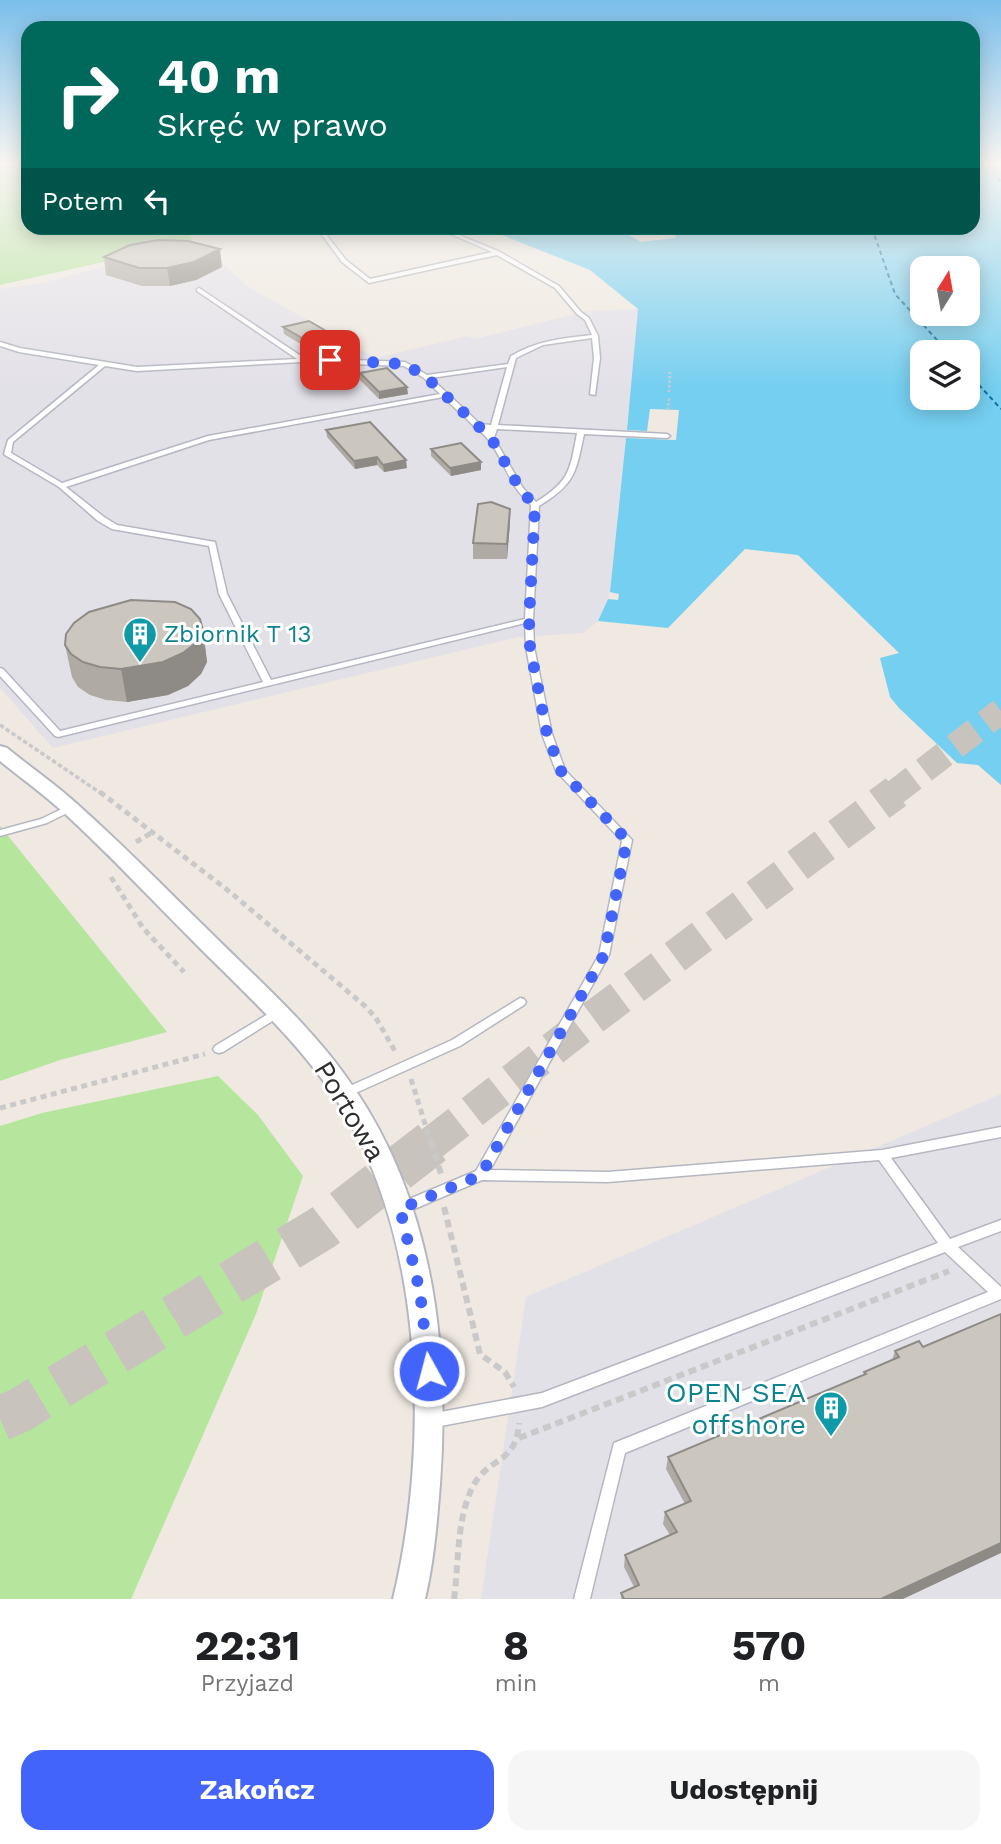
<!DOCTYPE html>
<html lang="pl">
<head>
<meta charset="utf-8">
<style>
  :root { --surface:#fff; --page:#f6f6f6; --text:#202124; --muted:#757577; --accent:#4264fb }
  body { margin:0; font-family:"Work Sans",sans-serif; background:var(--page); color:var(--text); height:100vh; display:flex; flex-direction:column; font-size:26px; white-space:nowrap }
  * { box-sizing:border-box; margin:0 }
  p { font-size:23px; color:var(--muted) }
  .icon { flex:none; width:38px; height:38px; fill:none; stroke:currentColor; stroke-width:2; stroke-linecap:round; stroke-linejoin:round }
  .map { position:relative; height:1599px; overflow:hidden }
  .details { display:flex; flex-direction:column; background:var(--surface); flex:1 }
  .details>* { flex:none }
  .banner { position:absolute; left:21px; top:21px; width:959px; height:214px; border-radius:21px; box-shadow:0 4px 18px #0003; background:#00695c; color:#fff; overflow:hidden }
  .needle { width:46px; rotate:11deg }
  .tools { position:absolute; left:910px; top:256px; display:grid; gap:14px }
  .tools a { display:grid; place-items:center; width:70px; height:70px; border-radius:14px; background:var(--surface); box-shadow:0 4px 18px #0003; font-size:35px }
  .pin { position:absolute; display:grid; place-items:center; width:60px; height:60px; color:#fff; margin:-30px; border-radius:14px; box-shadow:0 4px 10px #0006 }
  .me { position:absolute; width:77px; margin:-38px; rotate:353deg; stroke-linejoin:round; filter:drop-shadow(0 0 5px #0008) }
  .turn { display:flex; align-items:center; gap:24px; height:147px; padding:0 21px; font-size:32px }
  .turn .icon { width:91px; height:91px; stroke-width:2.5 }
  .turn b { display:block; font-size:49px; line-height:60px }
  .then { display:flex; align-items:center; height:66px; padding:0 21px; background:#0003; gap:14px; font-size:26px }
  .eta { display:flex; justify-content:space-evenly; align-items:center; height:119px; text-align:center }
  .eta b { font-size:42px; font-weight:700; line-height:49px }
  .cta { display:flex; gap:14px; margin-top:auto; padding:14px 21px }
  .cta a { flex:1; height:80px; border-radius:21px; background:var(--accent); color:#fff; font-size:28px; font-weight:700; line-height:80px; text-align:center }
  .cta a+a { background:var(--page); color:var(--text) }
  .map>svg:first-child { display:block }
  .industrial { fill:#e3e1e8 }
  .green { fill:#b6e59e }
  .water { fill:#75cff0; fill-rule:evenodd }
  .lines { fill:none; stroke-linecap:round; stroke-linejoin:round }
  .ferry { stroke:#0d6fa3; stroke-width:2; stroke-dasharray:4.5 3.5; stroke-linecap:butt }
  .primary-tunnel-far2 { stroke:#c8c4bd; stroke-width:26; stroke-dasharray:26 13; stroke-linecap:butt }
  .primary-tunnel-far1 { stroke:#c8c4bd; stroke-width:34; stroke-dasharray:34 17; stroke-linecap:butt }
  .primary-tunnel { stroke:#c8c4bd; stroke-width:45; stroke-dasharray:45 22; stroke-linecap:butt }
  .lane-casing { stroke:#b4b7c1; stroke-width:3 }
  .street-casing { stroke:#b4b7c1; stroke-width:4 }
  .path-far3 { stroke:#c9c9c9; stroke-width:2.5; stroke-dasharray:2.5 2; stroke-linecap:butt }
  .path-far2 { stroke:#c9c9c9; stroke-width:3.5; stroke-dasharray:4.5 2.5; stroke-linecap:butt }
  .path-far1 { stroke:#c9c9c9; stroke-width:5; stroke-dasharray:6 4.5; stroke-linecap:butt }
  .path { stroke:#c9c9c9; stroke-width:6; stroke-dasharray:8 5; stroke-linecap:butt }
  .lane { fill:#fff; fill-rule:evenodd }
  .street { fill:#fff; fill-rule:evenodd }
  .wall { fill:#afaba4 }
  .shaded-wall { fill:#8e8b86 }
  .building { fill:#cbc7bf; stroke:#8e8b86; stroke-width:2 }
  .route { stroke:#4264fb; stroke-width:12; stroke-dasharray:0 21.6 }
  .labels { text-anchor:middle; dominant-baseline:central; stroke-width:6; stroke-linejoin:round; paint-order:stroke }
  .culture-label { font-size:24px; fill:#0d838f; stroke:#fff; text-anchor:start }
  .near-street-label { font-size:28px; fill:#2e2e2e; stroke:#fff }
  .near-culture-label { font-size:28px; fill:#0d838f; stroke:#fff; text-anchor:end }
</style>
</head>
<body>
<div class="map">
<svg width="1001" height="1599" viewBox="0 0 1001 1599">
  <rect width="100%" height="100%" fill="#efe9e1"/>
  <!-- industrial -->
  <path class="industrial" d="M204,247L250,288L376,358L467,336L475,339L588,311L639,309L610,592L598,621L583,633L518,637L53,748L0,688V289L47,282L134,258Z
    M1001,1094V1599H481L526,1297Z"/>
  <!-- green -->
  <path class="green" d="M0,165H28V228H185L193,242L0,285Z
    M0,826L167,1032L60,1060L0,1081Z
    M218,1076L258,1115L303,1176L256,1314L131,1599H0V1126L42,1113Z"/>
  <!-- water -->
  <path class="water" d="M973,165H1001V785L978,765L957,763L899,708L890,697L880,658L899,653L798,555L745,549L668,628L598,621L608,599L618,600L619,594L610,592L626,438L676,440L679,410L650,409L647,431L627,430L638,309L590,270L484,228H622L618,229L641,242L675,238L678,228H973ZM922,268H968V313H922ZM922,352H968V397H922Z"/>
  <g class="lines">
    <!-- ferry -->
    <path class="ferry" d="M988,165L1001,182
      M872,228L895,294L948,352
      M968,373L1001,409"/>
    <!-- primary-tunnel-far2 -->
    <path class="primary-tunnel-far2" d="M893,794L1001,711"/>
    <!-- primary-tunnel-far1 -->
    <path class="primary-tunnel-far1" d="M432,1143L590,1020L896,792"/>
    <!-- primary-tunnel -->
    <path class="primary-tunnel" d="M0,1419L20,1410L322,1228L434,1141"/>
    <!-- lane casing -->
    <g class="lane-casing">
      <path id="lane" d="M317,228H321L346,260L370,279L492,252L437,228H442L500,252L559,286L581,312L589,318L598,336L600,358L595,395L590,394L594,358L592,338L543,345L516,358L498,425L667,434L670,436L667,438L584,434C576,473 575,484 539,506L533,620L534,647L552,734L565,770L632,840L609,955L490,1170L608,1172L882,1150L1001,1127V1137L891,1158L950,1239L1001,1220V1231L958,1247L1001,1287V1299L625,1453L590,1599H574L614,1443L988,1292L945,1252L542,1407L430,1428L425,1426L423,1421L425,1416L430,1414L542,1393L938,1243L879,1160L608,1182L482,1180L405,1213L400,1214L395,1213L393,1209L395,1205L476,1171L599,955L622,841L556,771L542,734L526,647L525,623L58,737L55,736L0,676V668L3,669L60,731L263,682L219,594L209,546L112,529L98,521L59,487L5,455L4,454L8,440L99,365L19,352L0,346V342L20,348L137,367L297,359L197,291V289L199,288L304,358L405,362L427,375L508,364L511,356C536,341 563,338 592,335L585,320L577,314L555,288L497,255L369,283L342,262ZM302,362L404,366L424,378L440,394L208,436L62,483L11,453L13,442L105,366L137,371ZM507,367L491,425L480,424L431,378ZM443,397L473,425L474,427C495,439 503,468 516,488C520,494 526,500 531,505L525,619L271,680L227,594L215,542L117,525L104,517L66,487L209,440ZM497,429L577,433C570,470 570,481 536,502L523,488L494,438Z
        M70,805L75,808L73,810L47,823L0,836V830L41,819Z
        M520,998L524,999L526,1002L524,1005L460,1046L349,1096L345,1098L341,1096L339,1093L341,1090L452,1040Z
        M278,1008L282,1009L284,1012L282,1015L223,1052L219,1053L215,1052L213,1049L215,1046Z"/>
    </g>
    <!-- street casing -->
    <g class="street-casing">
      <path id="street" d="M0,746L7,748C30,767 55,784 77,804C122,844 164,887 207,929C258,980 314,1028 354,1088C433,1204 450,1346 440,1484C437,1522 434,1561 425,1599H393C430,1446 425,1238 338,1102C298,1040 241,990 189,937C147,895 106,851 62,811C42,793 21,778 0,761Z"/>
    </g>
    <!-- path-far3 -->
    <path class="path-far3" d="M669,392L670,372
      M668,410L669,398"/>
    <!-- path-far2 -->
    <path class="path-far2" d="M0,725L102,794"/>
    <!-- path-far1 -->
    <path class="path-far1" d="M100,792L230,892L365,1006L376,1018L396,1053
      M136,842L153,832
      M111,877L143,928L184,972
      M411,1079L431,1143
      M0,1108L205,1054"/>
    <!-- path -->
    <path class="path" d="M431,1141L441,1174
      M444,1207L480,1354L505,1372L514,1387
      M519,1438L949,1271
      M454,1599C459,1563 456,1520 473,1486C489,1456 516,1465 519,1423"/>
    <!-- lane -->
    <use href="#lane" class="lane"/>
    <!-- street -->
    <use href="#street" class="street"/>
  </g>
  <!-- wall -->
  <path class="wall" d="M104,257L222,267L196,280L170,286H142L106,275Z
    M283,327L340,339V346L314,352L284,334Z
    M360,373L408,394L379,399L360,380Z
    M326,430L407,468L384,472L377,465L355,469L327,437Z
    M431,449L481,462V470L451,476L431,456Z
    M510,509L507,559H473V543Z
    M203,630L207,662L201,674L188,686L168,695L127,702L106,700L90,695L78,687L72,677L65,645Z
    M919,1341L903,1599H621V1593L634,1587L624,1567L625,1555L670,1535L663,1524L665,1512L685,1504L666,1469L668,1457L864,1375V1372L892,1360L895,1351Z"/>
  <!-- shaded-wall -->
  <path class="shaded-wall" d="M251,228H294V230L252,234Z
    M220,249L222,267L196,280L170,286L167,268Z
    M340,339V346L314,352V345Z
    M407,387L408,394L379,399V392Z
    M377,457V465L355,469L354,461Z
    M406,460L407,468L384,472L383,465Z
    M481,462V470L451,476L450,468Z
    M510,509V524L507,559V544Z
    M203,630L207,662L201,674L188,686L168,695L127,702L121,669Z
    M1001,1543V1553L903,1599H881Z"/>
  <!-- building -->
  <path class="building" d="M158,240L188,241L220,249L194,262L167,268H139L104,257L130,245Z
    M309,321L340,339L314,345L283,327Z
    M387,368L407,387L379,392L360,373Z
    M370,422L406,460L383,465L377,457L354,461L326,430Z
    M461,443L481,462L450,468L431,449Z
    M491,502L510,509L507,544L473,543L478,504Z
    M131,600L175,602L191,609L200,619L203,630L197,642L183,653L163,662L121,669L100,667L83,662L71,654L65,645L66,634L74,623L89,612Z
    M1001,1314V1543L881,1599H624L621,1593L639,1585L625,1555L677,1532L665,1512L691,1501L668,1457L866,1374L864,1372L899,1357L895,1351L919,1341L923,1347Z"/>
  <!-- sky -->
  <linearGradient id="sky" x2="0" y2="1"><stop stop-color="#7abfeb"/><stop offset="0.42" stop-color="#f8f5f2"/><stop offset="1" stop-color="#f8f5f2" stop-opacity="0"/></linearGradient>
  <rect width="1001" height="389" fill="url(#sky)"/>
  <g class="lines">
    <!-- route -->
    <path class="route" d="M330,360L405,364L426,377L491,438L520,489L535,506L529,620L530,647L547,734L561,771L627,840L604,955L481,1175L400,1209L420,1292L429,1371"/>
  </g>
  <!-- icons -->
  <defs>
    <g id="building-pin" transform="scale(1.75)"><path d="M0 17L-7.5 6A9.5 9.5 0 1 1 7.5 6Z" fill="#0f9aa8" stroke="#fff"/><path d="M-4-6H4V6H1V3H-1V6H-4ZM-2.5-4.3h1.7v1.8h-1.7ZM.8-4.3h1.7v1.8H.8ZM-2.5-1h1.7V.8h-1.7ZM.8-1h1.7V.8H.8Z" fill="#fff"/></g>
  </defs>
  <g fill-rule="evenodd">
    <use href="#building-pin" x="140" y="634"/>
    <use href="#building-pin" x="831" y="1408"/>
  </g>
  <g class="labels">
    <!-- culture labels -->
    <g class="culture-label">
      <text x="164" y="634">Zbiornik T 13</text>
    </g>
    <!-- near-street labels -->
    <g class="near-street-label">
      <text transform="translate(350 1111) rotate(59)">Portowa</text>
    </g>
    <!-- near-culture labels -->
    <g class="near-culture-label">
      <text x="806" y="1392">OPEN SEA<tspan x="806" dy="32">offshore</tspan></text>
    </g>
  </g>
</svg>
<div class="tools">
<a><svg class="needle" viewBox="-14 -14 28 28"><path d="M0-13l5 13h-10z" fill="#e53935"/><path d="M0 13l5-13h-10z" fill="#757577"/></svg></a>
<a><svg class="icon" aria-label="layers" viewBox="0 0 24 24"><path d="M12 4l9 5-9 5-9-5zM3 14l9 5 9-5"/></svg></a>
</div>
<div class="pin" style="left:330px;top:360px;background:#d93025"><svg class="icon" aria-label="arrive" viewBox="0 0 24 24"><path d="M6 21V4h12l-3 4 3 4H6"/></svg></div>
<svg class="me" style="left:429px;top:1371px" viewBox="-20 -20 40 40"><circle r="17" fill="#4264fb" stroke="#fff" stroke-width="3"/><path d="M0-11L8 9 0 5-8 9z" fill="#fff"/></svg>
<div class="banner">
<div class="turn"><svg class="icon" aria-label="right" viewBox="0 0 24 24"><path d="M7 20v-9h11M14 6l5 5-5 5"/></svg><div><b>40 m</b>Skręć w prawo</div></div>
<div class="then">Potem<svg class="icon" aria-label="left" viewBox="0 0 24 24"><path d="M17 20v-9H6M10 6l-5 5 5 5"/></svg></div>
</div>
</div>
<section class="details">
<div class="eta">
<div><b>22:31</b><p>Przyjazd</p></div>
<div><b>8</b><p>min</p></div>
<div><b>570</b><p>m</p></div>
</div>
<div class="cta"><a>Zakończ</a><a>Udostępnij</a></div>
</section>
</body>
</html>
